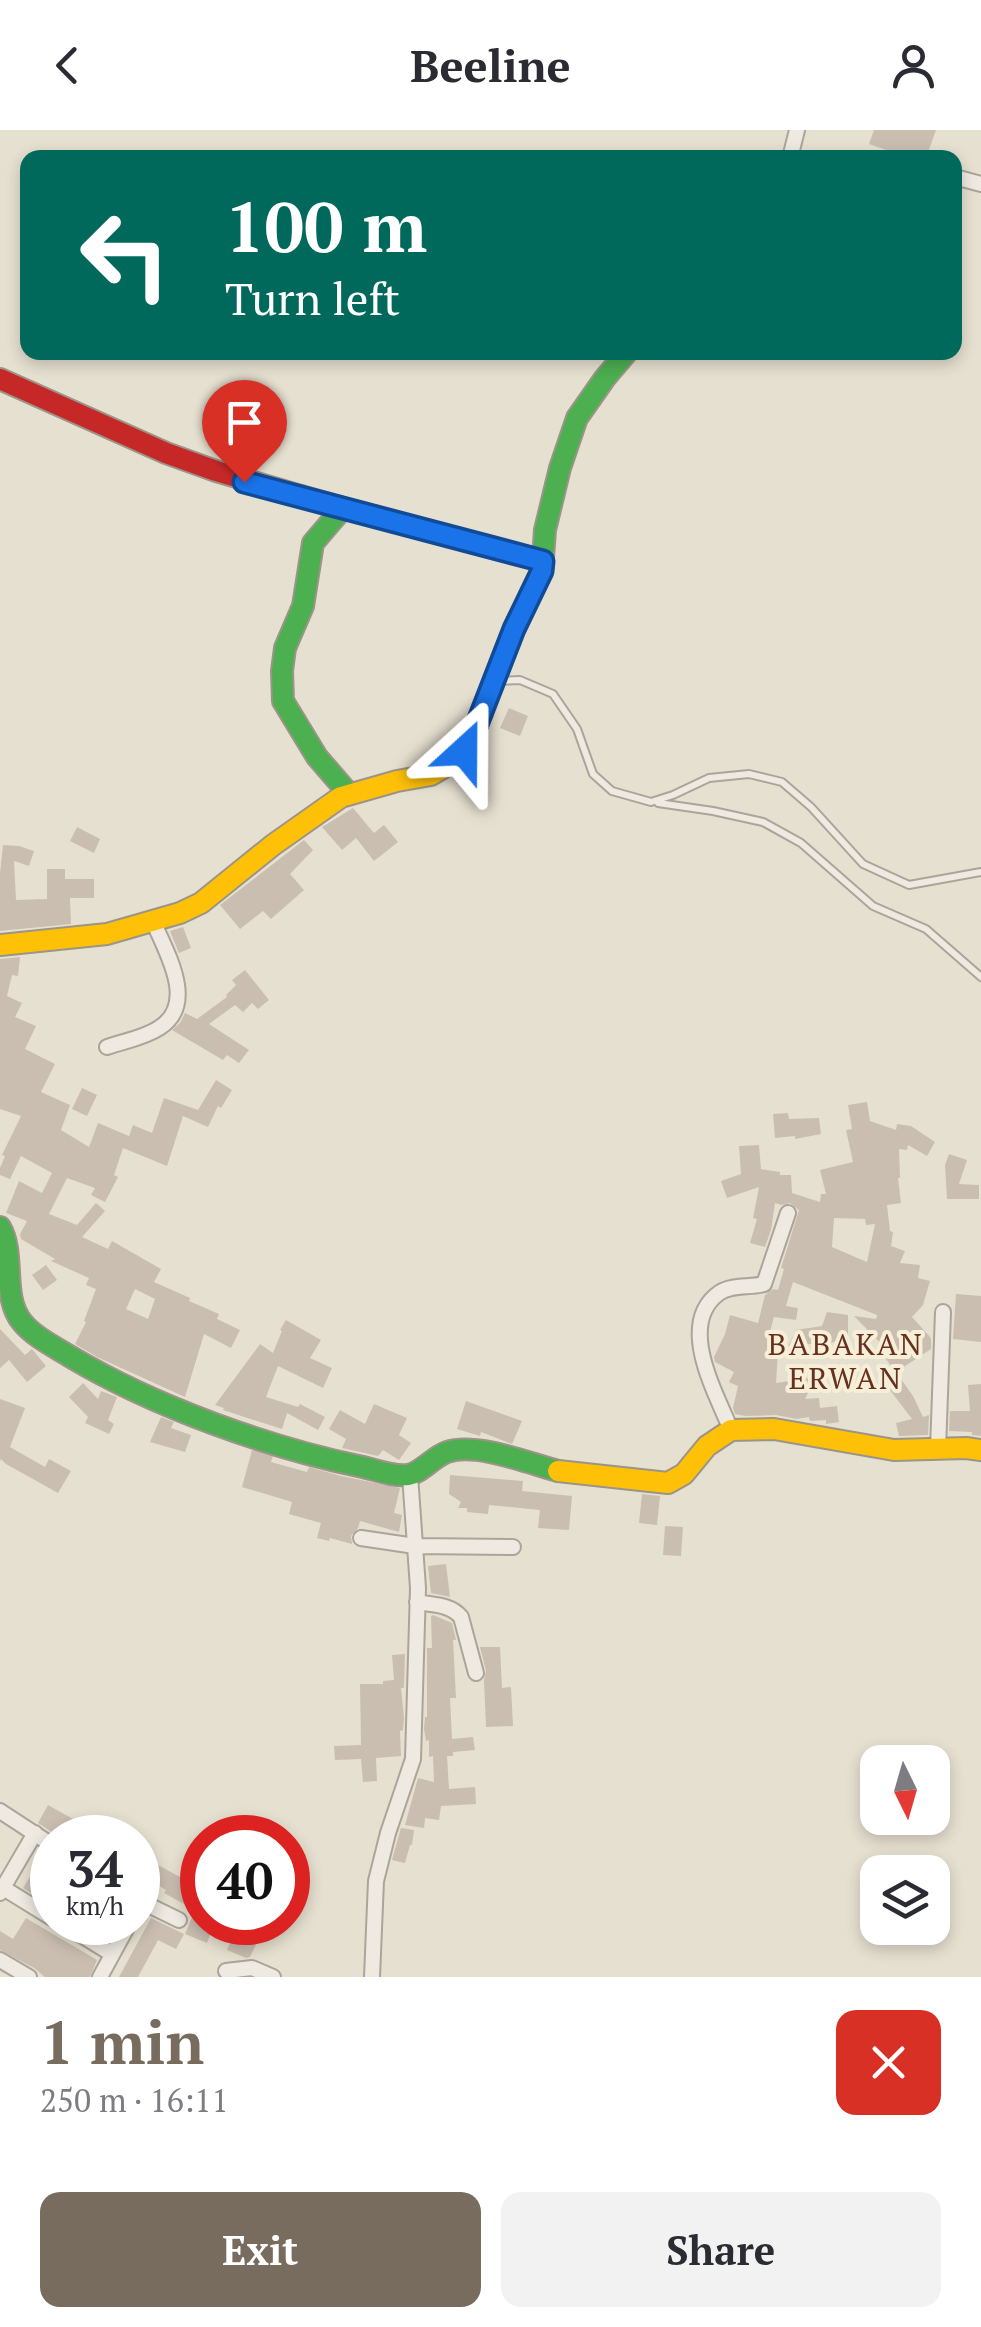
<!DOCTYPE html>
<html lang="en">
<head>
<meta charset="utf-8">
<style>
  :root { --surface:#fff; --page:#f2f2f3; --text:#2b2b33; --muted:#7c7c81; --accent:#776c5e }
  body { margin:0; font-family:"PT Serif",serif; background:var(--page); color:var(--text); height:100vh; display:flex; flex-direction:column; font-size:38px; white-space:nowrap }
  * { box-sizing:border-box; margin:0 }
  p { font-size:32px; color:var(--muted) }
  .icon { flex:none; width:55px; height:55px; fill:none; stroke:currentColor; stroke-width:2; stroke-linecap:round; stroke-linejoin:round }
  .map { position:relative; height:1847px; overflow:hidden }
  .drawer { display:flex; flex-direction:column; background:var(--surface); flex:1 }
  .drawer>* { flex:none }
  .guide { position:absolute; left:20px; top:20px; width:942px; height:210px; border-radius:20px; box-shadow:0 5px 15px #0003; background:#00695c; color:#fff; overflow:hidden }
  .needle { width:65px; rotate:175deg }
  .controls { position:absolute; left:860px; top:1615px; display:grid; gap:20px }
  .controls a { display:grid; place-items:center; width:90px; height:90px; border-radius:20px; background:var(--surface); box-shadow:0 5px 15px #0003; font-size:50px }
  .speed { position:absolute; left:30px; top:1685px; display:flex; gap:20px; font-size:50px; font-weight:700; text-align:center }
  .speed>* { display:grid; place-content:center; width:130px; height:130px; border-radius:50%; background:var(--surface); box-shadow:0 5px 15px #0003; line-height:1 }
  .speed small { font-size:25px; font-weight:400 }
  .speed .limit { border:15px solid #d22; background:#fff; color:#111 }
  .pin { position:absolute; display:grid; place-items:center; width:85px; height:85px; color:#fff; margin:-102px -42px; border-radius:50% 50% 50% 0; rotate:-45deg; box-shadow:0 0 10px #0007 }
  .pin .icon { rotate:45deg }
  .me { position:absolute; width:110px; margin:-55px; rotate:24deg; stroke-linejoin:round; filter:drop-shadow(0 0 8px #0008) }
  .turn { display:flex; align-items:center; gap:35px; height:210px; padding:0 40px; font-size:45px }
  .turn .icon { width:130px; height:130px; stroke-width:2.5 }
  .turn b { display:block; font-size:70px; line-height:85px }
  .round { display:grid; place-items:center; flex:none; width:105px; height:105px; border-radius:20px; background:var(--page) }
  .headline { display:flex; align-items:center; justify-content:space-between; height:170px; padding:0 40px }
  h1 { font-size:60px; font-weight:800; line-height:75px; color:var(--accent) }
  .cta { display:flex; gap:20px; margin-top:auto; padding:20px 40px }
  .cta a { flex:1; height:115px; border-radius:20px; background:var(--accent); color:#fff; font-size:40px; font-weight:800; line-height:115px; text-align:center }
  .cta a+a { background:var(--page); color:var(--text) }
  header { display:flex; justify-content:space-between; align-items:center; height:130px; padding:0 40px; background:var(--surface); font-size:45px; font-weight:800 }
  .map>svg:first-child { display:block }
  .building { fill:#cabeb1; fill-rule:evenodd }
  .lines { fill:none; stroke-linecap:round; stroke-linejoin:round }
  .lane-casing { stroke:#aba599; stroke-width:10 }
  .street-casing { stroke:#aba599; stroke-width:18 }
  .fast-casing { stroke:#9b9488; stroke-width:24 }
  .slow-casing { stroke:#9b9488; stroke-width:24 }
  .jam-casing { stroke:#9b9488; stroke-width:24 }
  .lane { stroke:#eeeae2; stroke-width:6 }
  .street { stroke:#eeeae2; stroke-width:14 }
  .fast { stroke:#4caf50; stroke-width:20 }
  .slow { stroke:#ffc107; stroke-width:20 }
  .jam { stroke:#c62828; stroke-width:20 }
  .route-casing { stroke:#114b97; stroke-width:25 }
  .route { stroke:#1a73e8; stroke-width:18 }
  .labels { text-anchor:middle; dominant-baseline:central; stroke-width:8; stroke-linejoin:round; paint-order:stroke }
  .neighbourhood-label { font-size:30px; letter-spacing:2.5px; fill:#673020; stroke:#f6eed7 }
</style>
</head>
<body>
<header><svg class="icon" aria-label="back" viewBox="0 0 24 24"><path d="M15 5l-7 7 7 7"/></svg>Beeline<svg class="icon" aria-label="person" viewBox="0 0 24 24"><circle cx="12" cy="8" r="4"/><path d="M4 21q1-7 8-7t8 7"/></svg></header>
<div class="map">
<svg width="981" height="1847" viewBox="0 0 981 1847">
  <rect width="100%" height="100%" fill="#e6e0d0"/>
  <!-- building -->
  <path class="building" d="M874,0H936L926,28H909L869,14Z
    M509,578L528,586L520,606L500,598Z
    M353,678L374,703L384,695L398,712L374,731L356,708L342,720L322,697Z
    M77,697L100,709L94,723L70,711Z
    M304,710L313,720L290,744L304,760L271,789L263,781L240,799L220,775Z
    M3,715L19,716L34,721L29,736L14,731L16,770L47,769V739H65V749H94V768H70L71,794L0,801V743Z
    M183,797L191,818L179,823L170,801Z
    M20,827L18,846L12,845L7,866L22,873L15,887L36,896L25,919L55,934L41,962L70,975L61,1000L89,1017L98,993L129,1006L133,995L152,1003L164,968L198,980L216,950L232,960L221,978L218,976L208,997L183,986L167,1036L123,1018L114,1045L118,1047L105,1072L91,1065L95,1058L67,1048L49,1084L77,1095L96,1073L105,1081L82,1107L108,1119L112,1111L161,1139L154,1152L190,1168L189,1171L219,1184L217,1189L240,1200L231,1218L204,1204L185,1267L97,1227L75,1214L86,1192L84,1191L96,1159L86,1155L89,1148L51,1131L55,1129L21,1109L20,1104L27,1091L6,1083L19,1051L42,1063L52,1043L21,1026L10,1049L0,1045V1038L5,1026L2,1025L21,986L0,979V829ZM135,1159L155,1169L148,1189L126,1179Z
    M245,840L269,870L258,879L252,873L243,882L235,875L209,894L249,920L239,933L227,925L223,930L172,900L180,893L185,883L197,889L227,867L226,865L236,855L232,850Z
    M82,958L97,965L87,986L72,979Z
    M867,972L870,991L896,1000L897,994L911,996L935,1012L927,1026L908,1015L907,1020L899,1019L900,1048H898L901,1073L887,1075L890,1101L893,1102L891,1116L905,1121L900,1133L920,1135L918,1148L930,1151L923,1175L912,1187L931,1208V1219L896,1242L913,1266L923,1287L929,1285L928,1305L899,1306L896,1293L912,1289L883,1251L895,1242L884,1226L890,1223L854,1186L876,1189L877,1185L793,1152L786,1176L798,1178L796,1190L774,1187L768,1209L789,1215L796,1200L822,1196L827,1182L848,1185V1211L773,1217L778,1220L776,1253L816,1247L805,1269L819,1268L820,1278L837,1276L839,1292L826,1294V1290L810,1291L809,1287L797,1289L776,1285L746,1286L735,1284L733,1278L738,1256L729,1252L734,1242L715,1232L714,1227L725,1204L730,1185L758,1193L765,1165L773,1159L778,1160L784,1139L781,1138L799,1080L790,1073L782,1075L775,1073L771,1100L765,1117L750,1113L757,1089L753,1088L759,1057L727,1068L721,1051L741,1044L739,1016L759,1015L761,1039L780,1042V1045H791L792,1063L820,1072L821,1064H826L820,1040L853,1032L846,1000L852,999L848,975ZM834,1088L865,1089L866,1095L875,1094L867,1132L832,1117Z
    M788,983L789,989L819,988L821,1004L795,1009V1006L775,1008L773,984Z
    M949,1024L967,1030L959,1054L979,1055V1069H947L945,1035Z
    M46,1135L57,1150L43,1160L32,1145Z
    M956,1164L981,1166V1212L953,1209Z
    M286,1190L321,1210L310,1228L332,1238L323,1258L278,1236L266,1267L298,1277L300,1274L325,1287L318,1300L287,1283L282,1299L223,1280L224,1278L215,1275L260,1214L273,1223L282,1201L280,1200Z
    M0,1199L25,1225L32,1219L46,1236L27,1252L9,1230L0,1238Z
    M83,1253L98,1269L101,1261L117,1267L108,1290L114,1294L109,1304L85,1293L88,1287L69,1267Z
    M981,1254V1306L972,1305V1302L949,1301L950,1281H970L968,1255Z
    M0,1269L25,1278L10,1317L45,1337L49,1329L71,1341L58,1363L6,1334L1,1329L0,1331Z
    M466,1271L522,1291L512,1314L481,1302L480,1306L457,1299Z
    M374,1274L407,1288L399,1305L411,1313L399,1330L383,1320L378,1326L342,1318L346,1309L329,1299L340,1280L365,1294Z
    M161,1287L174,1292L171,1298L191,1305L185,1322L150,1312Z
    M252,1320L273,1326L271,1332L307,1342L309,1337L341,1346L400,1358L394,1383L402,1385L399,1402L360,1391L358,1398L351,1406L352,1414L330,1408L329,1411L317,1408L321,1393L289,1384L292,1372L242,1357Z
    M450,1345L523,1351L522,1361L572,1366L569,1400L538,1398L540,1380L489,1375L488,1384L467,1382V1378H458L461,1372L449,1364Z
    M642,1364L660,1366L657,1395L639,1393Z
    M665,1396L683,1397L681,1426L663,1425Z
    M446,1434L450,1467L431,1463L428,1436Z
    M433,1485L452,1493L456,1510H453L456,1568H450L452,1609L473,1607L475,1620L453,1622V1626H447L449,1659L475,1657L476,1674L441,1676L439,1690L425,1688L424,1698L405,1695L418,1648L434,1652L433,1626L429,1627V1610L426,1611L424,1599L425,1587H427V1518H432L431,1486Z
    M480,1517H500L502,1558L511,1557L513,1596L486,1597L484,1550L486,1541Z
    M405,1524L404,1558H401L404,1588L403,1600L400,1601L401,1626L376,1628L377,1651L363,1652L361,1629L335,1630L334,1616L361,1615L360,1554H383V1551L394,1550L392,1525Z
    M48,1675L107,1708H61L38,1693Z
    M401,1698L414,1700L412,1715H410L405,1733L392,1730Z
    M138,1724L202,1759V1792H215L207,1813L185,1804L195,1780L164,1763L166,1760L149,1750L147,1754L138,1749Z
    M43,1726L52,1732V1776L23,1758Z
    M26,1788L97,1830L90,1847H45L34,1838L0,1820V1801L13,1809Z
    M151,1788L184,1804L176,1819L158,1810L138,1847H119Z
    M240,1792H267L250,1827L246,1828L227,1820Z"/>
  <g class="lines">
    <!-- lane casing -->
    <g class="lane-casing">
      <path id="lane" d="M499,551L520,550L553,564L577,599L593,644L612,661L651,672L673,665L709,648L749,644L782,652L811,677L863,734L909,755L981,742
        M658,673L713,681L763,692L801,713L873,776L926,799L981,847"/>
    </g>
    <!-- street casing -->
    <g class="street-casing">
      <path id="street" d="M790,28L797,0
        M955,47L981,54
        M343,378L543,431
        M107,917C124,911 144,908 159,898C198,874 166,822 153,791
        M731,1300C716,1263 676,1194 719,1163C731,1154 750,1158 764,1154L788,1083
        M938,1319L943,1182
        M361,1408L415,1416L513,1417
        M417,1472C433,1475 450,1474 461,1487L476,1543
        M0,1681L52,1715
        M0,1756L52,1788
        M0,1763L35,1703
        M138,1770L179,1790
        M60,1792L112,1824
        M0,1830L29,1847
        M226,1841L252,1838L273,1847
        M100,1847L130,1792
        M372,1847L376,1751L388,1703L413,1629L418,1458L410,1345"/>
    </g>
    <!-- fast casing -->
    <g class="fast-casing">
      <path id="fast" d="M301,366L343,378L313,413L303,476L285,518L282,541L283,571L317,627L349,664
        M471,609L514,499L542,441L545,400L560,338L577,288L605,248L627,222
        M0,1097C16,1125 1,1166 22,1192C34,1207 55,1217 71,1227C153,1276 269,1318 363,1337C376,1340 394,1347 408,1345C421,1343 433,1327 447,1322C476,1312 528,1333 558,1341"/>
    </g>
    <!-- slow casing -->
    <g class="slow-casing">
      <path id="slow" d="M0,815L107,804L180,783L201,773L273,715L341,667L397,651L431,645L453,632L464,621L471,609
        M558,1341L668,1353L684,1344L707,1316L731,1300L774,1299L894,1320L966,1318L981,1320"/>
    </g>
    <!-- jam casing -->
    <g class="jam-casing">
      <path id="jam" d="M0,249L166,323L216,341L301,366"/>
    </g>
    <!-- lane -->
    <use href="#lane" class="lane"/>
    <!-- street -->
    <use href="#street" class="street"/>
    <!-- fast -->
    <use href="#fast" class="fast"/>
    <!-- slow -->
    <use href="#slow" class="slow"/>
    <!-- jam -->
    <use href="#jam" class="jam"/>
  </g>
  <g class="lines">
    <!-- route casing -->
    <g class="route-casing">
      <path id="route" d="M244,352L543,431L542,441L514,499L474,602L464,621"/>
    </g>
    <!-- route -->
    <use href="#route" class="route"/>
  </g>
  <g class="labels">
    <!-- neighbourhood labels -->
    <g class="neighbourhood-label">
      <text x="846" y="1214">BABAKAN<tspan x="846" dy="34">ERWAN</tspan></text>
    </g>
  </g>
</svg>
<div class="controls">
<a><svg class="needle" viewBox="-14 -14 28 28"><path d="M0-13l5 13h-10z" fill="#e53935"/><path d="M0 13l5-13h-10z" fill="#7c7c81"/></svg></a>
<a><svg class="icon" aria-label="layers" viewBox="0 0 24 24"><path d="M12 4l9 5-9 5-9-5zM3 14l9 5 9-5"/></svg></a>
</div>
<div class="speed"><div>34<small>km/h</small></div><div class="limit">40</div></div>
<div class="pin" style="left:244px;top:352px;background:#d93025"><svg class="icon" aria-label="arrive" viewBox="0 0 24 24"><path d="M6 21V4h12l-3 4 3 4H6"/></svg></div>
<svg class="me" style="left:464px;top:621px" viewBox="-20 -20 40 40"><path d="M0-17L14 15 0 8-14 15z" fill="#1a73e8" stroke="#fff" stroke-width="4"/></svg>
<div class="guide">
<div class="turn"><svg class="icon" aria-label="left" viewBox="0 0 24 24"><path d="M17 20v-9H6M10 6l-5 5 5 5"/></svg><div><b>100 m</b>Turn left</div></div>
</div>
</div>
<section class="drawer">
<div class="headline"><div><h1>1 min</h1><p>250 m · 16:11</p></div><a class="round" style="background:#d93025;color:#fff"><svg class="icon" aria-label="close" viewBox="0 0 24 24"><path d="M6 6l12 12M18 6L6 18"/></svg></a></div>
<div class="cta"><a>Exit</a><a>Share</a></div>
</section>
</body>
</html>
